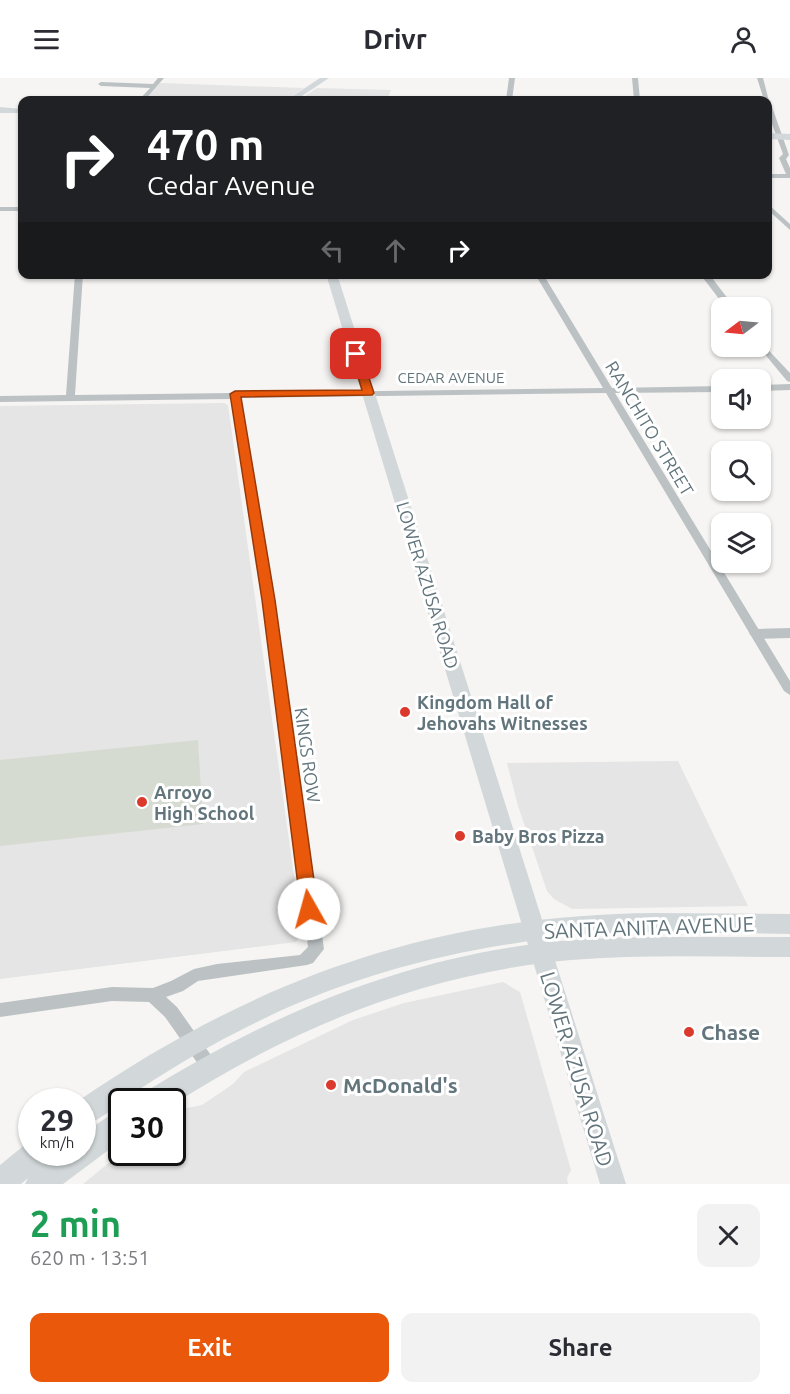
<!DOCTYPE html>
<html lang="en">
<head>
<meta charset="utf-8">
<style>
  :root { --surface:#fff; --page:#f2f2f3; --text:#2b2b33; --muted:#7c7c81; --accent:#ea580c }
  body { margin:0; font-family:Ubuntu,sans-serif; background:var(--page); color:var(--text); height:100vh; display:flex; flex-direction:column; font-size:22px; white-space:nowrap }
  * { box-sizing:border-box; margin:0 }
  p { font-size:20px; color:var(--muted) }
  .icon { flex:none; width:33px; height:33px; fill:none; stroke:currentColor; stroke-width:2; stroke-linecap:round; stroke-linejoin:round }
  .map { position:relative; height:1106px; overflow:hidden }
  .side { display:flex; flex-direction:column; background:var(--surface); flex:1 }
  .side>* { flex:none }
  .hud { position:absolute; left:18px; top:18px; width:754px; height:183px; border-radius:12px; box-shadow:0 2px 4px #0004; background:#202124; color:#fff; overflow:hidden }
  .needle { width:39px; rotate:254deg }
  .fabs { position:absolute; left:711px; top:219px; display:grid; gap:12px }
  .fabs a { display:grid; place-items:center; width:60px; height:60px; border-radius:12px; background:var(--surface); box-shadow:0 2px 4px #0004; font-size:30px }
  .speed { position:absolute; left:18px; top:1010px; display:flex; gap:12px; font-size:30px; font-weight:700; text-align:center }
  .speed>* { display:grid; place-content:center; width:78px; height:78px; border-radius:50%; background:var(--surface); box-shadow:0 2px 4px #0004; line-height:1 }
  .speed small { font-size:15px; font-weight:400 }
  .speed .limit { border:3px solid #111; border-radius:9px; background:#fff; color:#111 }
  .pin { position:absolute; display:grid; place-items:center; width:51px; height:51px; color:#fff; margin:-26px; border-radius:12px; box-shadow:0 3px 9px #0006 }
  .me { position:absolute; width:66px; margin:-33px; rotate:353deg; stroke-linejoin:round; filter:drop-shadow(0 0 4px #0008) }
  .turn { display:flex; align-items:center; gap:21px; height:126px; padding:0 30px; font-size:27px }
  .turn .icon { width:78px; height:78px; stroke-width:2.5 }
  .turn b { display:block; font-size:42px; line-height:51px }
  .lanes { display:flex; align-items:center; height:57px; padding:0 30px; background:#0003; justify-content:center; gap:30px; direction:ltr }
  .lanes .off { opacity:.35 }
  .round { display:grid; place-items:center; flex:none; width:63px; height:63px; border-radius:12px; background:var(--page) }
  .head { display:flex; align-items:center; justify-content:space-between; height:102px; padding:0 30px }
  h1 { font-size:36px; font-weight:700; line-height:45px; color:#1e9e55 }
  .primary-button { display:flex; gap:12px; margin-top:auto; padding:12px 30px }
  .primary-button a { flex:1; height:69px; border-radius:12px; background:var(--accent); color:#fff; font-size:24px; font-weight:700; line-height:69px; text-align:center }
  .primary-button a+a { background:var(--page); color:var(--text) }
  header { display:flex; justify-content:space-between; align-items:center; height:78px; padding:0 30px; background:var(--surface); font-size:27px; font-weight:700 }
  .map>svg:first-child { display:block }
  .built { fill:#e4e5e4 }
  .green { fill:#d6dbd2 }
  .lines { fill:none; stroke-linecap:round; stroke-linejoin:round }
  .minor { fill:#bcc2c4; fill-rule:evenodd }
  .tertiary { fill:#bcc2c4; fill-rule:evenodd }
  .secondary { fill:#d2d8da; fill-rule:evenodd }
  .primary { fill:#d2d8da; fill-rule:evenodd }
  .route { fill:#ea580c; stroke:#983908; stroke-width:1.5 }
  .poi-dot { fill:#dc392d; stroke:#fff; stroke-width:2 }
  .labels { text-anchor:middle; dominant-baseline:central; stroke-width:6; stroke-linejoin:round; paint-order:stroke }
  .far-street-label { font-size:15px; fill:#62757c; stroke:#fff }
  .street-label { font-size:18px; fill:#62757c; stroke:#fff }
  .poi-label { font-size:18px; font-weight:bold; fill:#62757c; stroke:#fff; text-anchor:start }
  .near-street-label { font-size:21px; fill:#62757c; stroke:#fff }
  .near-poi-label { font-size:21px; font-weight:bold; fill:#62757c; stroke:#fff; text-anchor:start }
</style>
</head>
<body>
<header><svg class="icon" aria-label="menu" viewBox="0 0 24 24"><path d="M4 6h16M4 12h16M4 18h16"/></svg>Drivr<svg class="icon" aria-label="person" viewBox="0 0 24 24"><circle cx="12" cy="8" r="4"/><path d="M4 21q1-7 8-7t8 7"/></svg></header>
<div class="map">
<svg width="790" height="1106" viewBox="0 0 790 1106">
  <rect width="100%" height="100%" fill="#f6f5f3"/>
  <!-- built -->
  <path class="built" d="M160,5L244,8L304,10L287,22H145Z
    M317,10L391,12L387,22H299Z
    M224,325L228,327L302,855L296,864L0,901V328Z
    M678,683L748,828L572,831L554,821L547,813L518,728L507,685Z
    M503,904L520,914L571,1092L567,1100L568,1106H83L122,1074H172L173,1038L182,1031L202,1027L233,1006L244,994L353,942L404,925Z"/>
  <!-- green -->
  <path class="green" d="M198,662L203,746L0,768V682Z"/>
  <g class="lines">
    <!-- minor -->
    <path class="minor" d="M158,0H164L145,22H139L150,10L101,8L98,6L101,4L153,6Z
      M509,0H515L512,22H506Z
      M632,0H638L640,22H634Z
      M757,0H763L769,23L764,22Z
      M768,24L771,26L789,77L786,81L790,90V100H768V96H786L779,80L783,76L768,35Z
      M768,126L790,146V152L768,132Z
      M0,129H22V133H0Z
      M75,196H83L75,317L231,315L235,313L239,315L603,310L535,196H543L612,310L722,308V314L615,315L790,603V617L784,613L606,315L240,320L274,522L324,871L313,885L307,887L198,903L183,913L166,919L177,929L215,983L217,988L215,993L209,995L203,993L165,939L149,924L112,923L0,939V925L112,909L153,910L171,903L194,891L217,886L300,877L308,869L262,522L231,321L0,324V318L66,317Z
      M700,196H709L735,230H726Z
      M760,263L790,295V304L787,303L758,268H760Z
      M790,306V312L760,313V307Z"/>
    <!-- tertiary -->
    <path class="tertiary" d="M790,550V560L757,561L749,556L757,551Z"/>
    <!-- secondary -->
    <path class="secondary" d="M320,0H329L296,22H287Z
      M0,29L22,31V35H0Z
      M768,55L790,56V62L768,61Z
      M326,196H337L626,1106H600Z"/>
    <!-- primary -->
    <path class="primary" d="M654,835L790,836V856C717,855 644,852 571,857C553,858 535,862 517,865C423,879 334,905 249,948C212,966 177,987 143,1009C123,1022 105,1040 82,1049V1023H78C258,900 434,837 654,835Z
      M665,859H790V879C717,879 644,876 571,882C426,895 294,949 172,1027V1023H141L145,1014C267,938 398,882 542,865C583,860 624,859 665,859Z
      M122,1032V1062L63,1106H25L28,1100L21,1106H0V1087L27,1065L32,1063V1074H52L48,1082L58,1074H82V1056L112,1036Z"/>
  </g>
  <!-- route -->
  <path class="route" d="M356,273L361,276L374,315L372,317L241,319L275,522L318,831L315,836L309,838L303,836L301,831L262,522L230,316L235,313L362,312L351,276Z"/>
  <!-- markers -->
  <g class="poi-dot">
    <circle cx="405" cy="634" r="6"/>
    <circle cx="142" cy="724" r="6"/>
    <circle cx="460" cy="758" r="6"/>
    <circle cx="689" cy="954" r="6"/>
    <circle cx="331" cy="1007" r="6"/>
  </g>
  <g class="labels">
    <!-- far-street labels -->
    <g class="far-street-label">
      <text x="451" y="299">CEDAR AVENUE</text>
    </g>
    <!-- street labels -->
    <g class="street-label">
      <text transform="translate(650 350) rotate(59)">RANCHITO STREET</text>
      <text transform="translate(428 507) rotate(73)">LOWER AZUSA ROAD</text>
      <text transform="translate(308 677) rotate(82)">KINGS ROW</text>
    </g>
    <!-- poi labels -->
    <g class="poi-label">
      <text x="417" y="624">Kingdom Hall of<tspan x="417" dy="21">Jehovahs Witnesses</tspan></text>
      <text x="154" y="714">Arroyo<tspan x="154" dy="21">High School</tspan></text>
      <text x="472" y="758">Baby Bros Pizza</text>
    </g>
    <!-- near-street labels -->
    <g class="near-street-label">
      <text transform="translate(649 849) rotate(-2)">SANTA ANITA AVENUE</text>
      <text transform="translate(577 991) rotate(73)">LOWER AZUSA ROAD</text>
    </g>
    <!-- near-poi labels -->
    <g class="near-poi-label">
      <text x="701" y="954">Chase</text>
      <text x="343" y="1007">McDonald's</text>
    </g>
  </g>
</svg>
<div class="fabs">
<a><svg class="needle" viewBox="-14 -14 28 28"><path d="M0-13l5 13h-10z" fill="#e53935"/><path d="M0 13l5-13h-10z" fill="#7c7c81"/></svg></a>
<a><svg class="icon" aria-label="sound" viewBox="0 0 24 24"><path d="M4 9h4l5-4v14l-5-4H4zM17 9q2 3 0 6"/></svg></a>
<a><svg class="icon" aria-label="search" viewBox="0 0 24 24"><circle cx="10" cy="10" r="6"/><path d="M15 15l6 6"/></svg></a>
<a><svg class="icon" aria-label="layers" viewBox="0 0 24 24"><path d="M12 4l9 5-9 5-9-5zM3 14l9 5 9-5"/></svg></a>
</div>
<div class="speed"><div>29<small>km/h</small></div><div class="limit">30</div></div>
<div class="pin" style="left:356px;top:276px;background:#d93025"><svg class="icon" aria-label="arrive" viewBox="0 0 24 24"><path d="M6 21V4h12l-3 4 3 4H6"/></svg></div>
<svg class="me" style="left:309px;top:831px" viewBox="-20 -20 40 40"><circle r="19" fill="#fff"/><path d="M0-13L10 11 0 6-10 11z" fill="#ea580c"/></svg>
<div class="hud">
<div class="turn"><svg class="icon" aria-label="right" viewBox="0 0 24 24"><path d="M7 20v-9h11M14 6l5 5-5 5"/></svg><div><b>470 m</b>Cedar Avenue</div></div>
<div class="lanes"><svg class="icon off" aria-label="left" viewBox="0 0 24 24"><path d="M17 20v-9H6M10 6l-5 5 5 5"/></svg><svg class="icon off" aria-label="ahead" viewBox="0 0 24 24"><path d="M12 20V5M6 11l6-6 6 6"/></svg><svg class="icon" aria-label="right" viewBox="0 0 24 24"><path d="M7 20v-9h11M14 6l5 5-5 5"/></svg></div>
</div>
</div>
<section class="side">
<div class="head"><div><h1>2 min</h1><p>620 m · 13:51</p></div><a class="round"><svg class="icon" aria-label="close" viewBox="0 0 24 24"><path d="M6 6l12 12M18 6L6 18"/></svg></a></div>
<div class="primary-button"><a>Exit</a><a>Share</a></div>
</section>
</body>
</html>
